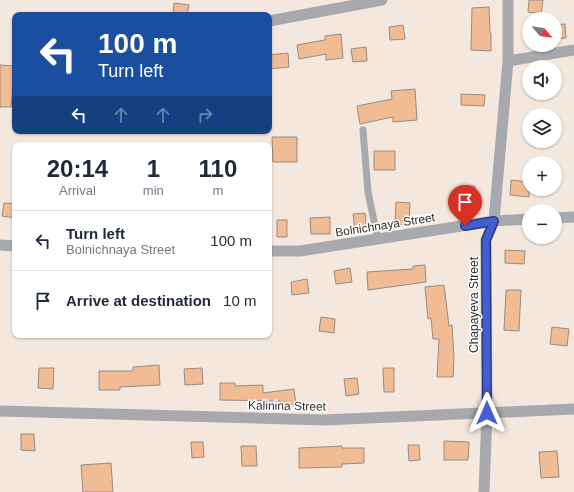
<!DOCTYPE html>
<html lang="en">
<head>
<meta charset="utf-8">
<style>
  :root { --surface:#fff; --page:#f2f2f3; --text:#1f2937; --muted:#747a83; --line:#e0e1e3 }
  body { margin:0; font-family:Helvetica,sans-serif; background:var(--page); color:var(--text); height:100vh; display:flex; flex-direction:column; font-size:15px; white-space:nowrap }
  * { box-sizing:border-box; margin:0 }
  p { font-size:13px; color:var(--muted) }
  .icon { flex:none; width:22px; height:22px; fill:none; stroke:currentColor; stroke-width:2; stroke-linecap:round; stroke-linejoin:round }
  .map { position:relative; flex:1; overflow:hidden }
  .sheet { position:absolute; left:12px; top:142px; width:260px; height:196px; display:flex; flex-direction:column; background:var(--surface); border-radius:8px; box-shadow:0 1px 3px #0004 }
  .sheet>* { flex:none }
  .guide { position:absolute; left:12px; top:12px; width:260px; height:122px; border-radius:8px; box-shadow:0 1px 3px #0004; background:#1a4fa0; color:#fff; overflow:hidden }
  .needle { width:26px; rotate:118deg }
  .buttons { position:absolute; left:522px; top:12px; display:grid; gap:8px }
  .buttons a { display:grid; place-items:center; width:40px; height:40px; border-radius:50%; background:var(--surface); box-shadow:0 1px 3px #0004; font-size:20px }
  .pin { position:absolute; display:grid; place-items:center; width:34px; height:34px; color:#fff; margin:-41px -17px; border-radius:50% 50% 50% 0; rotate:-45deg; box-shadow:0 0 4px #0007 }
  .pin .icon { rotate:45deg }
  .me { position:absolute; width:44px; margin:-22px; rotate:0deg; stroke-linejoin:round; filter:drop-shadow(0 0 3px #0008) }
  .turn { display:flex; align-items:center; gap:14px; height:84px; padding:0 20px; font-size:18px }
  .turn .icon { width:52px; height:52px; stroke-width:2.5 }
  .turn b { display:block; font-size:28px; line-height:34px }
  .lanes { display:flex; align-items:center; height:38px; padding:0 20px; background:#0003; justify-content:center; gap:20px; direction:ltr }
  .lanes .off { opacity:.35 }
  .eta { display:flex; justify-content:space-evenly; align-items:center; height:68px; text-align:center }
  .eta b { font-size:24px; font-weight:700; line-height:28px }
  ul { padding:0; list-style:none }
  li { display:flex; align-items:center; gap:12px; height:60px; padding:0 20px; border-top:1px solid var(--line) }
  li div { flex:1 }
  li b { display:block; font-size:15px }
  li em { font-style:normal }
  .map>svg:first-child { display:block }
  .building { fill:#f1bc93; stroke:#978c83 }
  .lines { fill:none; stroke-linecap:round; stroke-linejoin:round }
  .service { stroke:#a7a9ae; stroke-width:7 }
  .minor { stroke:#a7a9ae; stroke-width:11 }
  .route-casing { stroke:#2c3d88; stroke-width:10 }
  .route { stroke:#435ed1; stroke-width:7 }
  .labels { text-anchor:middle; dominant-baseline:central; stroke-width:3; stroke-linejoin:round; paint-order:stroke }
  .street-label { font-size:12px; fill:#302c28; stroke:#fff }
</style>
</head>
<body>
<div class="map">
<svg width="574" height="492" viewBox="0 0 574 492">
  <rect width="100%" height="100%" fill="#f4e8de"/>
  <!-- building -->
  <path class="building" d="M529,0H543L541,14L528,12Z
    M174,3L189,5L187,15H173Z
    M489,7L490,33H491V51L471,50L472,8Z
    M565,24L566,38L555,39V25Z
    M403,25L405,39L390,40L389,27Z
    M341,34L343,58L326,60V54L299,59L297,45L325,40V36Z
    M366,47L367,61L353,62L351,49Z
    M288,53L289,67L269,69V55Z
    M0,65L15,66L11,107H0Z
    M415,89L417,120L393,122V117L360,124L357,106L392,99L391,91Z
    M461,94L485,95L484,106L461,105Z
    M272,137H297V162H273Z
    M374,151H395V170H374Z
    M511,180L529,182V197L510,195Z
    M461,186H475L474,208L460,207Z
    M396,202L410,203L409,225L395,224Z
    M4,203L15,204V218L2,216Z
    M365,213L367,230L355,231L353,214Z
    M330,217V234H311L310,218Z
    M277,220H287V237H277Z
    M505,250L525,251L524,264L505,263Z
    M425,265L426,282L368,290L367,272L413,269V266Z
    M350,268L352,282L336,284L334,271Z
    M307,279L309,293L292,295L291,282Z
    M444,285L449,326L452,325L454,358L453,377H437L439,339H433L431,318L428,319L426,298L425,287Z
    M506,290H521L519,331L504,330Z
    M321,317L335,319L334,333L319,331Z
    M552,327L569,329L567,346L550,344Z
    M159,365L160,385L120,387V390H99V371H133V367Z
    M39,368H54L53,389L38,388Z
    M202,368L203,384L185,385L184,369Z
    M383,368H394V392H384Z
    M357,378L359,394L346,396L344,379Z
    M220,383H235V386L263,385V393L294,389L296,404L281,405L280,401L220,400Z
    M21,434H34L35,451L21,450Z
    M444,441L469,442L468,460H444Z
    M191,442H203L204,457L192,458Z
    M408,445H419L420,460L409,461Z
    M241,446H256L257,466H242Z
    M342,446V448H364V463L342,464V467L299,468V448Z
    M557,451L559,477L541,478L539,452Z
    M111,463L113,492H83L81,465Z"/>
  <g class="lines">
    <!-- service -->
    <path class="service" d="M363,130L368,192L378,240"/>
    <!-- minor -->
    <path class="minor" d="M269,21L382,0
      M508,61L574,50
      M555,218L574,217
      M0,245L15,246
      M269,251H300L494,221L529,219
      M0,411L324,420L574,409
      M484,492L487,413L486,240L494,221L508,61V0"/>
  </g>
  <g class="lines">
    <!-- route casing -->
    <g class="route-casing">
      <path id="route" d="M465,226L494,221L486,240L487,413"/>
    </g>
    <!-- route -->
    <use href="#route" class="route"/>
  </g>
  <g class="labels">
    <!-- street labels -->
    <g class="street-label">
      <text transform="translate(385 225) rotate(-9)">Bolnichnaya Street</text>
      <text transform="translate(474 305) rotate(-90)">Chapayeva Street</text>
      <text transform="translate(287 406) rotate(1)">Kalinina Street</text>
    </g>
  </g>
</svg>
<div class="buttons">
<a><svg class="needle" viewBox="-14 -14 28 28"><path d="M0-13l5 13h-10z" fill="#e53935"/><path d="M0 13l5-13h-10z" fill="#747a83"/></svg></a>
<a><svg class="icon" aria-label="sound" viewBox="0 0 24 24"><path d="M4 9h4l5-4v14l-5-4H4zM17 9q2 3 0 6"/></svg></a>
<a><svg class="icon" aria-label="layers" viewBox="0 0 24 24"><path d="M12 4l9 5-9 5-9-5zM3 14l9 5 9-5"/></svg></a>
<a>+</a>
<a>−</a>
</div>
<div class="pin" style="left:465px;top:226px;background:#d93025"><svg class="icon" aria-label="arrive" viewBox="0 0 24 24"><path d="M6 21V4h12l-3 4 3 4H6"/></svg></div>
<svg class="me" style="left:487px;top:413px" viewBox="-20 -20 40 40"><path d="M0-17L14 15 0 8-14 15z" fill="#435ed1" stroke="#fff" stroke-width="4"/></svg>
<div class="guide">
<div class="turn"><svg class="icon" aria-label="left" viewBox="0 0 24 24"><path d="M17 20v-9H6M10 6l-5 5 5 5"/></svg><div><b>100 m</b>Turn left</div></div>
<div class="lanes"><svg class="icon" aria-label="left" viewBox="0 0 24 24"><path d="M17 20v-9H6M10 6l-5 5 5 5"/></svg><svg class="icon off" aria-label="ahead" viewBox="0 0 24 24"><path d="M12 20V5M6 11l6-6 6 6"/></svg><svg class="icon off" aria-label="ahead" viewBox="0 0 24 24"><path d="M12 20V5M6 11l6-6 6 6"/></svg><svg class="icon off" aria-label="right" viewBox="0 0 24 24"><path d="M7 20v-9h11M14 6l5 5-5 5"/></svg></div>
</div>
<section class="sheet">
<div class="eta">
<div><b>20:14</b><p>Arrival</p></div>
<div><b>1</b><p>min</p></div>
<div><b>110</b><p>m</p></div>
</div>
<ul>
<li><svg class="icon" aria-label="left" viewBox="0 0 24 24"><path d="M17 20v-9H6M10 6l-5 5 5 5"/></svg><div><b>Turn left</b><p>Bolnichnaya Street</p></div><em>100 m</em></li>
<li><svg class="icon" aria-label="arrive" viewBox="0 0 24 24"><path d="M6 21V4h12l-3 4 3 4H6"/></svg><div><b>Arrive at destination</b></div><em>10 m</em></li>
</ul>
</section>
</div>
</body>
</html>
